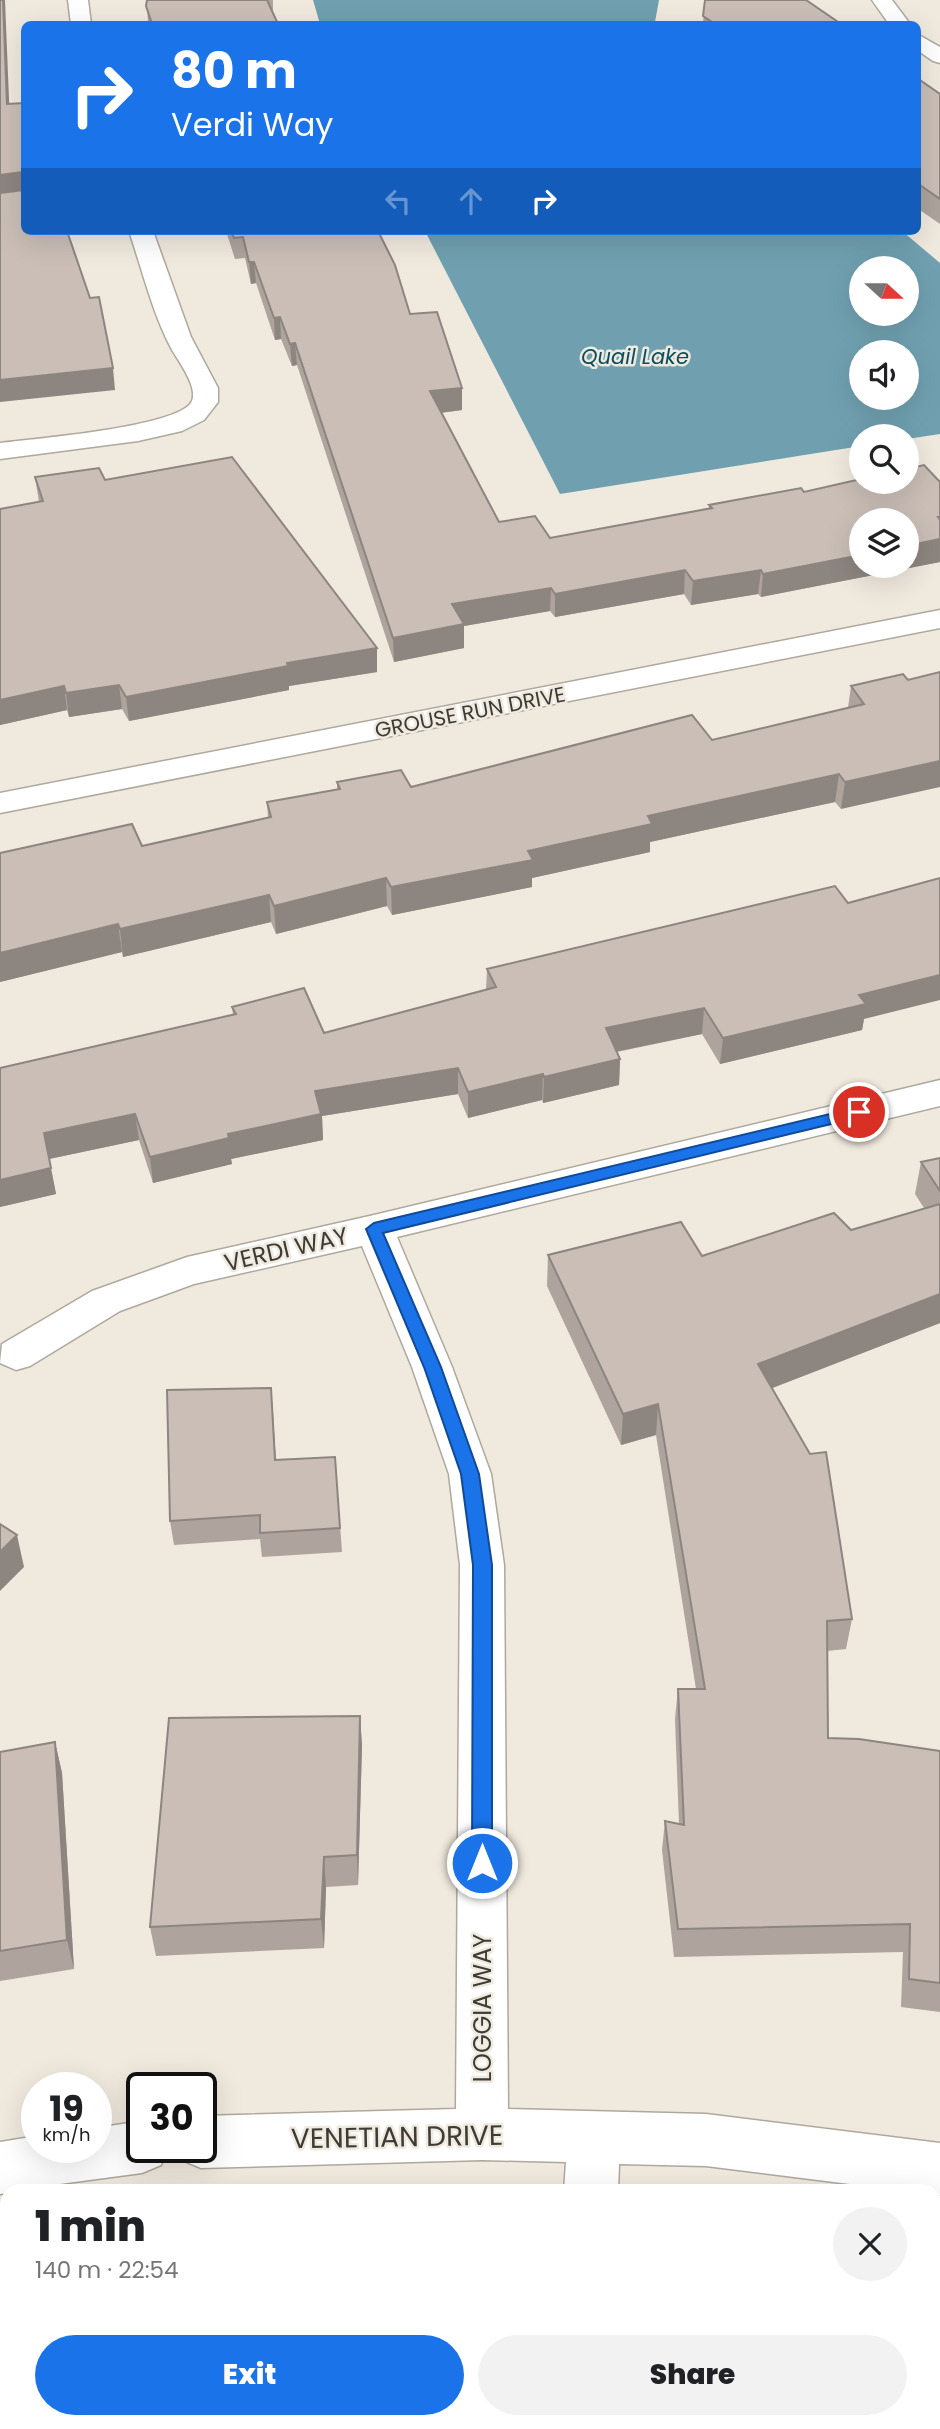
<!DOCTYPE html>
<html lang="en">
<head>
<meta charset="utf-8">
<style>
  :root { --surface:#fff; --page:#f2f2f2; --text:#202124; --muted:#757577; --accent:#1a73e8 }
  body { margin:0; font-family:Poppins,sans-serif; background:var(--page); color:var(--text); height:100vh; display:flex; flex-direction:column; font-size:26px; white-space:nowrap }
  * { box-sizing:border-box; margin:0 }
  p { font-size:23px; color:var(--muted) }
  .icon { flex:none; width:38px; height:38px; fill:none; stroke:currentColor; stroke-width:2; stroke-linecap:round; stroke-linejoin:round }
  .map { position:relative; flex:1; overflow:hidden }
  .drawer { position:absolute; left:0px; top:2184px; width:942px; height:245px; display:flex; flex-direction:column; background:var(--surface); border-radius:21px 21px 0 0; box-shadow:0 7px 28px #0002 }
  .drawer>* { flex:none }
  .banner { position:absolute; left:21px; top:21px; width:900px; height:214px; border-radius:10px; box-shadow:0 7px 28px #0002; background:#1a73e8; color:#fff; overflow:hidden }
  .needle { width:46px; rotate:111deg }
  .tools { position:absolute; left:849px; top:256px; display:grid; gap:14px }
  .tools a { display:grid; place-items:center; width:70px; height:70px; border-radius:50%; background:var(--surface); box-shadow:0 7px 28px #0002; font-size:35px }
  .speed { position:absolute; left:21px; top:2072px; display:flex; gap:14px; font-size:35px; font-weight:700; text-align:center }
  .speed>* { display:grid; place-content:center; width:91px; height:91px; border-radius:50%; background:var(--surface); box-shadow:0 7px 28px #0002; line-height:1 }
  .speed small { font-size:18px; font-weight:400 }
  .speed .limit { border:4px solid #111; border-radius:10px; background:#fff; color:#111 }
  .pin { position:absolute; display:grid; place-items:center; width:60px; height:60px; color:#fff; margin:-30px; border:4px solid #fff; border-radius:50%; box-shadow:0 2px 7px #0007 }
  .me { position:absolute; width:77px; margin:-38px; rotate:0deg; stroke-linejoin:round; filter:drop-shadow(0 0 5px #0008) }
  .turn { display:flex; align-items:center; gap:24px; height:147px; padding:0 35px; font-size:32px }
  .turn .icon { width:91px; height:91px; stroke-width:2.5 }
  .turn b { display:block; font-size:49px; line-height:60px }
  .lanes { display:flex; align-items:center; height:66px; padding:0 35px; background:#0003; justify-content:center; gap:35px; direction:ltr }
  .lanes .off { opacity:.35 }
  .round { display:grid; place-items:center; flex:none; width:74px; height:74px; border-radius:37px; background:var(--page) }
  .overview { display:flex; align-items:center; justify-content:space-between; height:119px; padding:0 35px }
  h1 { font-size:42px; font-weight:800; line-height:52px }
  .button { display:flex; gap:14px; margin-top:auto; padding:14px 35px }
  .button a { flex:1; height:80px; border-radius:42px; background:var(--accent); color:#fff; font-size:28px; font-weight:800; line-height:80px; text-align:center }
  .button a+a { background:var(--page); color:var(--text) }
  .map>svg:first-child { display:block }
  .water { fill:#70a0b0; fill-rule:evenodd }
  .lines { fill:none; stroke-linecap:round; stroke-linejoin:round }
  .street-casing { stroke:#aea89d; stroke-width:3 }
  .secondary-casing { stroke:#aea89d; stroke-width:3 }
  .street { fill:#fff; fill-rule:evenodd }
  .secondary { fill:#fff; fill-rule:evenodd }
  .wall { fill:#aea39d }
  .shaded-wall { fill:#8d8580 }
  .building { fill:#cabeb7; stroke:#8d8580; stroke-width:2 }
  .route { fill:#1a73e8; stroke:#114b97; stroke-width:2 }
  .labels { text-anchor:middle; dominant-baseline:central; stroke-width:5; stroke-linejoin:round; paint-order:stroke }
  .far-water-label { font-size:21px; font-style:italic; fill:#074f60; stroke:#f0e9de }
  .far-street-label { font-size:21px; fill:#3d3b36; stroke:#f0e9de }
  .street-label { font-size:24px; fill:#3d3b36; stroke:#f0e9de }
  .near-street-label { font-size:28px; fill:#3d3b36; stroke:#f0e9de }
</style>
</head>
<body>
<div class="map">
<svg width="940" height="2429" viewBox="0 0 940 2429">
  <rect width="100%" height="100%" fill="#f0e9de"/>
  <!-- water -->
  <path class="water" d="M313,0H659L655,22L657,24H320Z
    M425,231H902L940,263V434L907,439L906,436H861V446L560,494ZM861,268H906V313H861ZM861,352H906V397H861Z"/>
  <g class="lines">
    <!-- street casing -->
    <g class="street-casing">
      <path id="street" d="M68,0H88L91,24H71Z
        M872,0H892L910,24H889Z
        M917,34L940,47V63L933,61L917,50Z
        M129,231H153L191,337L218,388V402L204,420L182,431L138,441L0,459V443C31,439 181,427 192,401C198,386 178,361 171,348C152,312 142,269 129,231Z
        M940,1080V1106L397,1237L452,1367L491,1474L504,1565L508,2109L706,2114L940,2143V2195H934V2191H905L706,2166L619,2164L618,2191H564L566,2162L482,2160L201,2168L182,2160L177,2147H201V2116L456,2109L460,1565L449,1474L412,1367L362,1246L194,1284L120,1311L30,1366L16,1370L0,1363L2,1344L92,1291L187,1257L374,1215Z
        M142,2121V2147H168L161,2165L142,2173L7,2191V2193L0,2194V2142L37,2136V2147H96V2128Z
        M485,2422H543L542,2429H484Z
        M571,2422H629L628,2429H570Z"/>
    </g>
    <!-- secondary casing -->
    <g class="secondary-casing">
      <path id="secondary" d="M940,610V628L0,813V793Z"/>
    </g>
    <!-- street -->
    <use href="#street" class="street"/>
    <!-- secondary -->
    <use href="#secondary" class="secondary"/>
  </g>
  <!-- wall -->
  <path class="wall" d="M147,0H273V11H272L278,24H148Z
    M705,0L841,24H703Z
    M917,78L940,94V224L917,208Z
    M226,231H378L410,314L462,388V410L441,413L499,522L550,538L709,509V505L804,492L940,482V562L761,597L758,594L691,605L684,594L555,617L550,611L464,626V648L394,662L297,365L292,366L281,339L275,340L256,283L251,284L245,258L235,259Z
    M35,477L105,480L377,648V672L289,686V690L129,721L122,709L69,717L67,710L0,725V509L39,502Z
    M903,674L841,809L835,802L650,842V852L532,878V887L392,915L387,906L276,934L271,922L123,957L122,952L0,982L142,846L268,818L267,802L337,789V782L411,787L712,740L848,708L851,686Z
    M487,969L864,1019L862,1030L720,1064L702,1034L617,1052L620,1059L619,1085L543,1103L542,1100L468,1118L458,1094L322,1116L323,1140L231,1159L232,1164L153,1183L139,1140L49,1159L56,1194L0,1207V1068L233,1015L232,1007L324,1033L486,990Z
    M940,1158V1323L772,1388L852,1619L846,1649L827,1651L828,1738L940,1751V2012L901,2007L903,1952L674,1957L662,1850L665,1821L679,1824L675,1719L678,1689H696L656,1435L621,1445L547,1286L548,1255L702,1256L851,1230L924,1208L915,1194L921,1162Z
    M271,1388L276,1460L335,1457L342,1552L262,1557L260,1539L174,1545L170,1521Z
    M360,1716L362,1746L358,1885L326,1887L324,1948L156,1956L150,1927Z
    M55,1742L62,1773L74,1969L0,1981V1752Z
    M846,2422H934L940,2429H845Z"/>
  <!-- shaded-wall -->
  <path class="shaded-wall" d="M3,0H5L10,124L7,104Z
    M23,172L24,193L0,196V175Z
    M249,262H254L256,283L251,284Z
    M280,317L281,339L275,340L274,318Z
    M295,343L297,365L292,366L290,344Z
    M113,368L115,390L0,402V380Z
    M462,388V410L430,414V391Z
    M938,517H940V562L761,597L763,574L861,555V565H906V546Z
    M685,570L684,594L555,617V594Z
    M761,570L758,594L691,605L693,581Z
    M551,588L550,611L464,626V648L394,662L393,638L452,604Z
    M377,648V672L289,686V690L129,721L126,697L287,663Z
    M119,685L122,709L69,717L66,693Z
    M64,686L67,710L0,725V700Z
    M940,761V787L841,809L845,782Z
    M839,774L835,802L650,842V852L532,878V887L392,915L391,887L528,851L648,816Z
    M386,878L387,906L276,934L274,906Z
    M269,895L271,922L123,957L120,929Z
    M118,924L122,952L0,982V953Z
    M940,975V1000L864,1019L862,1030L720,1064L723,1038L859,995Z
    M704,1008L702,1034L604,1054L606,1028Z
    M620,1059L619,1085L543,1103L544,1077Z
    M458,1068V1094L322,1116L323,1140L231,1159L232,1164L153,1183L150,1157L228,1134L315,1091Z
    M543,1074L542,1100L468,1118V1092Z
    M135,1114L139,1140L49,1159L44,1133Z
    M51,1168L56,1194L0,1207V1180Z
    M940,1294V1323L754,1395L758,1364Z
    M271,1388L273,1412L277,1484L275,1460Z
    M658,1404L656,1435L621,1445L623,1414Z
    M17,1535L24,1567L0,1591V1552Z
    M360,1716L362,1746L358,1885L357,1855Z
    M55,1742L62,1773L74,1969L67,1940Z
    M324,1857L326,1887L324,1948L321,1919Z
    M0,2386L5,2399L3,2429H0Z
    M252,2422H256V2429H252Z"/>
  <!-- building -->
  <path class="building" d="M0,0H3L7,104L24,103V231H67L90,298L99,297L113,368L0,380V193L23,190V172L0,175Z
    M147,0H267L278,24H152L146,6Z
    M705,0H806L841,24H715L703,16Z
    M917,78L940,94V199L917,183Z
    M231,231H378L395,265L410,314L437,312L462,388L430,391L499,522L535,516L550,538L712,508L709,505L801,488L804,492L861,479V481H906V469L924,465L940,482V517H938L940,520V539L906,546V520H861V555L763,574L761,570L693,581L685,570L555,594L551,588L452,604L464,624L393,638L295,343L290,344L280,317L274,318L254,262H249L243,237L234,238Z
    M232,457L377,648L287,663L288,666L126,697L119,685L66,693L64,686L0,700V509L43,501L35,477L99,468L105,480Z
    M940,672V761L845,782L839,774L648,816L652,824L528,851L533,860L391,887L386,878L274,906L269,895L120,929L118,924L0,953V853L132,824L142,846L271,817L267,802L340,789L337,782L401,770L411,787L692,715L712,740L864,704L851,686L903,674L908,680Z
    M940,878V975L859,995L866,1004L723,1038L704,1008L606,1028L620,1059L544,1077L543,1074L468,1092L458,1068L315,1091L321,1114L228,1134L229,1138L150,1157L135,1114L44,1133L51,1168L0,1180V1068L236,1014L232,1007L304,988L324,1033L496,987L487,969L835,886L848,903Z
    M940,1158V1191L921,1162Z
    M940,1204V1294L758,1364L810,1454L826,1452L852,1619L827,1621L828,1738L859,1739L940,1751V1983L909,1979L910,1924L678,1929L665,1821L684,1825L678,1689H705L658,1404L623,1414L548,1255L681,1222L702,1256L834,1213L851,1230Z
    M271,1388L275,1460L335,1457L340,1528L260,1533V1515L170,1521L167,1390Z
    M0,1524L17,1535L0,1552Z
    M360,1716L357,1855L324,1857L321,1919L150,1927L169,1718Z
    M55,1742L67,1940L0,1951V1752Z
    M934,2374L940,2376V2429H849L850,2422H934Z
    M158,2422H252V2429H158Z"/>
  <!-- route -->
  <path class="route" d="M859,1107L867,1112L864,1116L383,1233L441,1367L479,1474L492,1565V1863L489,1870L482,1872L475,1870L472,1863L473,1565L461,1474L424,1367L366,1229L374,1223Z"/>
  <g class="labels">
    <!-- far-water labels -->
    <g class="far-water-label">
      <text x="635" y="356">Quail Lake</text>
    </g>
    <!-- far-street labels -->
    <g class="far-street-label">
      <text transform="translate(470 712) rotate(-11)">GROUSE RUN DRIVE</text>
    </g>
    <!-- street labels -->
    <g class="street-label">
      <text transform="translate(286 1249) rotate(-13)">VERDI WAY</text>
      <text transform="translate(482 2008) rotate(-90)">LOGGIA WAY</text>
    </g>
    <!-- near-street labels -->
    <g class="near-street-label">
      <text transform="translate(397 2137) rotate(-1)">VENETIAN DRIVE</text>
    </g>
  </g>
</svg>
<div class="tools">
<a><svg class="needle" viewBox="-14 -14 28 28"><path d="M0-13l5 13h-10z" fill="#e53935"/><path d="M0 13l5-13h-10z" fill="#757577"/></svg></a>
<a><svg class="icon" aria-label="sound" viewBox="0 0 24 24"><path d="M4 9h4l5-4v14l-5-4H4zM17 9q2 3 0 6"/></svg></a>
<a><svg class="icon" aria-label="search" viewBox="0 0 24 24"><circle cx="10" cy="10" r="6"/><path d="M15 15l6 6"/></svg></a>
<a><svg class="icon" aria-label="layers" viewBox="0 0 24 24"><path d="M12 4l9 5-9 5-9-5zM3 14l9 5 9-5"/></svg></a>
</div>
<div class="speed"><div>19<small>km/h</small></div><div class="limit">30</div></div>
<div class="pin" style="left:859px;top:1112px;background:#d93025"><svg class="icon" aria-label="arrive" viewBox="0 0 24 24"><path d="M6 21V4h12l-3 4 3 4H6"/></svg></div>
<svg class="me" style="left:482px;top:1863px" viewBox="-20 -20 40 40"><circle r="17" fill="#1a73e8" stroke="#fff" stroke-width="3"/><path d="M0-11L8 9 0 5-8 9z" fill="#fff"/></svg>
<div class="banner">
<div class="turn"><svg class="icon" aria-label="right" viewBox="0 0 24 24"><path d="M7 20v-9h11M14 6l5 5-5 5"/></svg><div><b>80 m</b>Verdi Way</div></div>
<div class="lanes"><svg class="icon off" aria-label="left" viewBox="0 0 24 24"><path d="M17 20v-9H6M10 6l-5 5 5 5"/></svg><svg class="icon off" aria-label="ahead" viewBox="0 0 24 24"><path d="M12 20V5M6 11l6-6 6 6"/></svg><svg class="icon" aria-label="right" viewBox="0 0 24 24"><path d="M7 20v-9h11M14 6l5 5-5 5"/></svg></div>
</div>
<section class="drawer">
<div class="overview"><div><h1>1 min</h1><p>140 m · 22:54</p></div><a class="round"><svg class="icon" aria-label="close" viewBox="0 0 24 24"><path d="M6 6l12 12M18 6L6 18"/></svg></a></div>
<div class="button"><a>Exit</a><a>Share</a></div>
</section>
</div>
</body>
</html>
